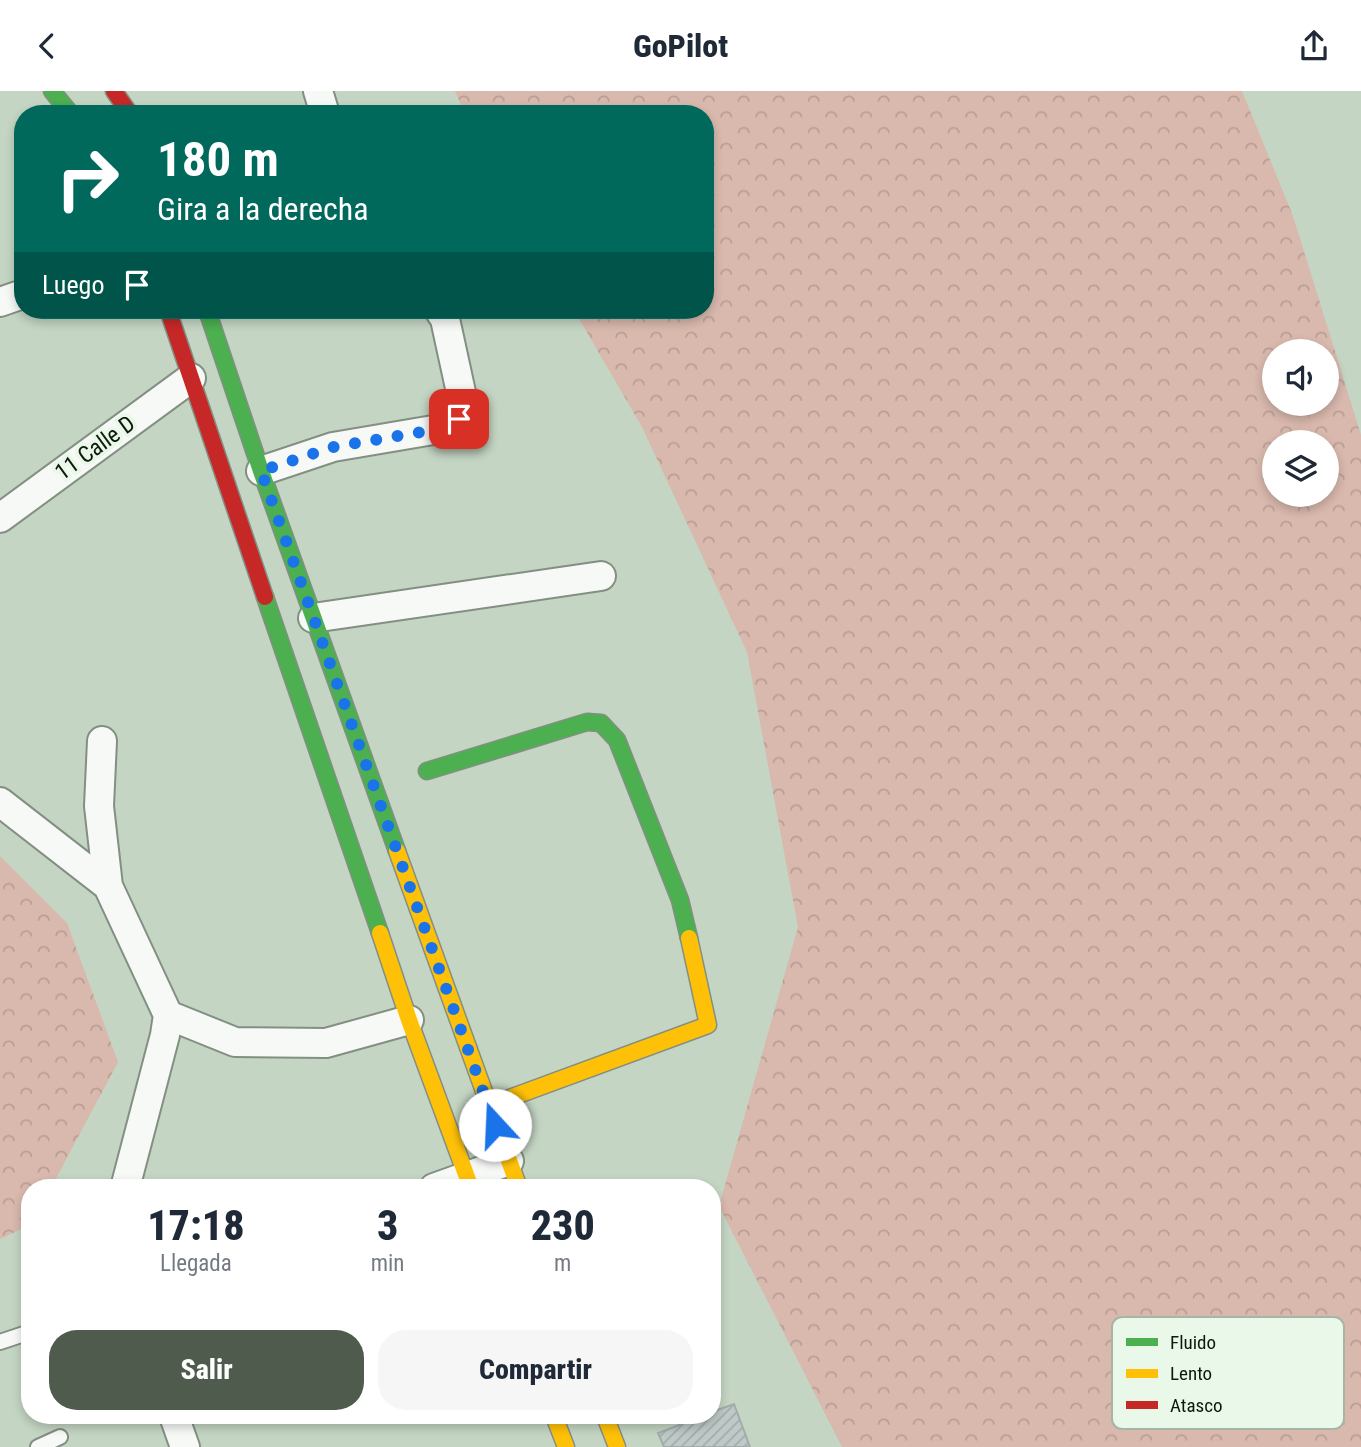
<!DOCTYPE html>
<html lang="es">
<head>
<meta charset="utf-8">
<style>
  :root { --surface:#fff; --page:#f6f6f7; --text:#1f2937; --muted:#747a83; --accent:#4e5b4d }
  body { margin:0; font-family:"Roboto Condensed",sans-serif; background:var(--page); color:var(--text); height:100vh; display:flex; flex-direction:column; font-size:26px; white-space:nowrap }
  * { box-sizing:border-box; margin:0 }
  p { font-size:23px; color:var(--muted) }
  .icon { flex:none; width:38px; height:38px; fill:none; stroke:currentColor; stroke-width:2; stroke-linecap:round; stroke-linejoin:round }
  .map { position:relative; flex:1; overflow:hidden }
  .panel { position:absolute; left:21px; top:1088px; width:700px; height:245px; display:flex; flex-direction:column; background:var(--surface); border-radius:28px; box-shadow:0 4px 10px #0003 }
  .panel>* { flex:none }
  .guide { position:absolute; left:14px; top:14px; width:700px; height:214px; border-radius:28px; box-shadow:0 4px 10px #0003; background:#00695c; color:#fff; overflow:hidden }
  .controls { position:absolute; left:1262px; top:248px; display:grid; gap:14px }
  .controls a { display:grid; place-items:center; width:77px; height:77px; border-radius:50%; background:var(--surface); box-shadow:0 4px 10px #0003; font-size:35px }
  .pin { position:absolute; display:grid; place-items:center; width:60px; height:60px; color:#fff; margin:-30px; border-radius:14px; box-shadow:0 4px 10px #0006 }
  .me { position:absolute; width:77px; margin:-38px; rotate:340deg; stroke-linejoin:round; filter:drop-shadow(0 0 5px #0008) }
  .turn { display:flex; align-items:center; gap:24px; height:147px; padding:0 28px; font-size:32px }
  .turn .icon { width:91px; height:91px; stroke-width:2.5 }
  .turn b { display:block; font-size:49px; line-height:60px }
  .then { display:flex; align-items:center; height:66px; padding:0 28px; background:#0003; gap:14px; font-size:26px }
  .eta { display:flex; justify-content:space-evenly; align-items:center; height:119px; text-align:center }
  .eta b { font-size:42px; font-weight:800; line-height:49px }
  .action { display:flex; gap:14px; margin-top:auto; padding:14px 28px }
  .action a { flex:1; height:80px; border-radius:28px; background:var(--accent); color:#fff; font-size:28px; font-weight:800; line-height:80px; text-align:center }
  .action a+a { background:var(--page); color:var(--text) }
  header { display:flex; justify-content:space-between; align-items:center; height:91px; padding:0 28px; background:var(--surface); font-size:32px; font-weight:800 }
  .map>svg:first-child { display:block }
  .forest { fill:url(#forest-crowns); fill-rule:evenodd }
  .building { fill:url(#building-hatch); stroke:#a2adab; stroke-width:2 }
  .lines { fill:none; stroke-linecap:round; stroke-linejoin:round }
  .lane-casing { stroke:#838f82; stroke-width:18 }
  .street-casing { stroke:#838f82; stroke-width:32 }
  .fast-casing { stroke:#838f82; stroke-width:19 }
  .slow-casing { stroke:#838f82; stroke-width:19 }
  .jam-casing { stroke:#838f82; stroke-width:19 }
  .lane { stroke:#f6f9f6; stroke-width:14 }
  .street { stroke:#f6f9f6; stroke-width:28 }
  .fast { stroke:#4caf50; stroke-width:16 }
  .slow { stroke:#ffc107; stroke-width:16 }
  .jam { stroke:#c62828; stroke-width:16 }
  .route { stroke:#1a73e8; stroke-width:12; stroke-dasharray:0 21.6 }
  .labels { text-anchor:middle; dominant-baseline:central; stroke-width:7; stroke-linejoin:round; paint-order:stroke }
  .street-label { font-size:23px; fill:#0e190d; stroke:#e9f8e8 }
  .key { fill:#e9f8e8; stroke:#a7b5a6; stroke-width:2 }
  .key-label { font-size:19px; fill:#0e190d }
</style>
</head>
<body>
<header><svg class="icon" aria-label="back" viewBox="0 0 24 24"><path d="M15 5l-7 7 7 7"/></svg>GoPilot<svg class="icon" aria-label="share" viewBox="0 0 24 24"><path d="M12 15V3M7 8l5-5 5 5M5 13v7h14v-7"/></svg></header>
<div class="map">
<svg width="1361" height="1356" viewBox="0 0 1361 1356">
  <defs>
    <pattern id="forest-crowns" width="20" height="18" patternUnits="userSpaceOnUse" patternTransform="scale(1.75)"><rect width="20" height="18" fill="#d9b8ad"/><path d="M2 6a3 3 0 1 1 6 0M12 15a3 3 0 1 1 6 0" fill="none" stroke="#b99e94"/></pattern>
    <pattern id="building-hatch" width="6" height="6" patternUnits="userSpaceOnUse" patternTransform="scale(1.75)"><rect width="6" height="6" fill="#bec9c8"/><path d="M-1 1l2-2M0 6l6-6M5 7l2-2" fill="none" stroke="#a2acab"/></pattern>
  </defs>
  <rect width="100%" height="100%" fill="#c4d5c3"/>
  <!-- forest -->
  <path class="forest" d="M455,0H1242L1293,125L1361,344V1356H842L719,1115L798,836L747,561L642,336L574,219H705V23H465ZM1274,261H1326V313H1274ZM1274,352H1326V404H1274Z
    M0,765L67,832L118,971L51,1097H30V1134L0,1148Z"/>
  <!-- building -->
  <path class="building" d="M734,1313L750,1356H664L658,1342L703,1325H712V1321Z"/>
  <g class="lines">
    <!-- lane casing -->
    <g class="lane-casing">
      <path id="lane" d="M0,1251L30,1241
        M38,1356L60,1346"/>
    </g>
    <!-- street casing -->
    <g class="street-casing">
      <path id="street" d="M318,0L325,23
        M0,211L23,203
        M261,380L333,356L445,337L459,328L462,306L445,228L439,219
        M0,427L191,287
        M313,527L601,485
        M102,650L99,715L108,795L168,924L165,944L125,1097
        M0,711L108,795
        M168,924L235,951L326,952L409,929
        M434,1097L509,1070
        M174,1325L185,1356"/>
    </g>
    <!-- fast casing -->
    <g class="fast-casing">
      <path id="fast" d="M52,0L71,23
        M207,219L261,380L397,760
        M265,506L380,842
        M427,680L587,631L601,632L617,649L680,809L689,847"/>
    </g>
    <!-- slow casing -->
    <g class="slow-casing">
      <path id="slow" d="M397,760L519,1097
        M380,842L409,929L471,1097
        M488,1015L708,934L689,847
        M554,1325L566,1356
        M605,1325L617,1356"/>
    </g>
    <!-- jam casing -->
    <g class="jam-casing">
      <path id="jam" d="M114,0L130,23
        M168,219L265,506"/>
    </g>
    <!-- lane -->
    <use href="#lane" class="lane"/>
    <!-- street -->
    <use href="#street" class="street"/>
    <!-- fast -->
    <use href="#fast" class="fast"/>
    <!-- slow -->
    <use href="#slow" class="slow"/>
    <!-- jam -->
    <use href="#jam" class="jam"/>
  </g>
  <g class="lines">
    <!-- route -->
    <path class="route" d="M459,328L445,337L333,356L261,380L495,1034"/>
  </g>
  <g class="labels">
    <!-- street labels -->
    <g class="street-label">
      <text transform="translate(95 357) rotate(-36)">11 Calle D</text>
    </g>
  </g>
  <!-- legend -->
  <rect x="1112" y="1226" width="232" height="112" rx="10" class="key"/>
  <rect x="1126" y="1247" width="32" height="8" fill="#4caf50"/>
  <rect x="1126" y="1278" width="32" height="9" fill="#ffc107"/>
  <rect x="1126" y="1310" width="32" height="8" fill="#c62828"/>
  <g class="key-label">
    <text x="1170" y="1258">Fluido</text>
    <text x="1170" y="1289">Lento</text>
    <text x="1170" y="1321">Atasco</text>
  </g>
</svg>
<div class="controls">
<a><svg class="icon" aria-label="sound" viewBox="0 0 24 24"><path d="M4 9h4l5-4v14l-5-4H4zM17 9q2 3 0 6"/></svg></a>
<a><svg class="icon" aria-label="layers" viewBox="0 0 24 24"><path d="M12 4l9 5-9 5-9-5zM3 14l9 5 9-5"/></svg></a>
</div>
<div class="pin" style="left:459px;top:328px;background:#d93025"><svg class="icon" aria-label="arrive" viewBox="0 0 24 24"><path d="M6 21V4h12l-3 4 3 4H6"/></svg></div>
<svg class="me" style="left:495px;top:1034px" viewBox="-20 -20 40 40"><circle r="19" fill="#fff"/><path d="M0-13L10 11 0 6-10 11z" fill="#1a73e8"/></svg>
<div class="guide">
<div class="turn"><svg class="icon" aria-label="right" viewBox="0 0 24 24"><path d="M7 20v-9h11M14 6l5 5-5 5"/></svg><div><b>180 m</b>Gira a la derecha</div></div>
<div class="then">Luego<svg class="icon" aria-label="arrive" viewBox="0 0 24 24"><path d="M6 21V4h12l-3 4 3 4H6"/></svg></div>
</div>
<section class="panel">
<div class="eta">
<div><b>17:18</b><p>Llegada</p></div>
<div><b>3</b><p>min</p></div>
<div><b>230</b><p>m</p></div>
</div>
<div class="action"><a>Salir</a><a>Compartir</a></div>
</section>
</div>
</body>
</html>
